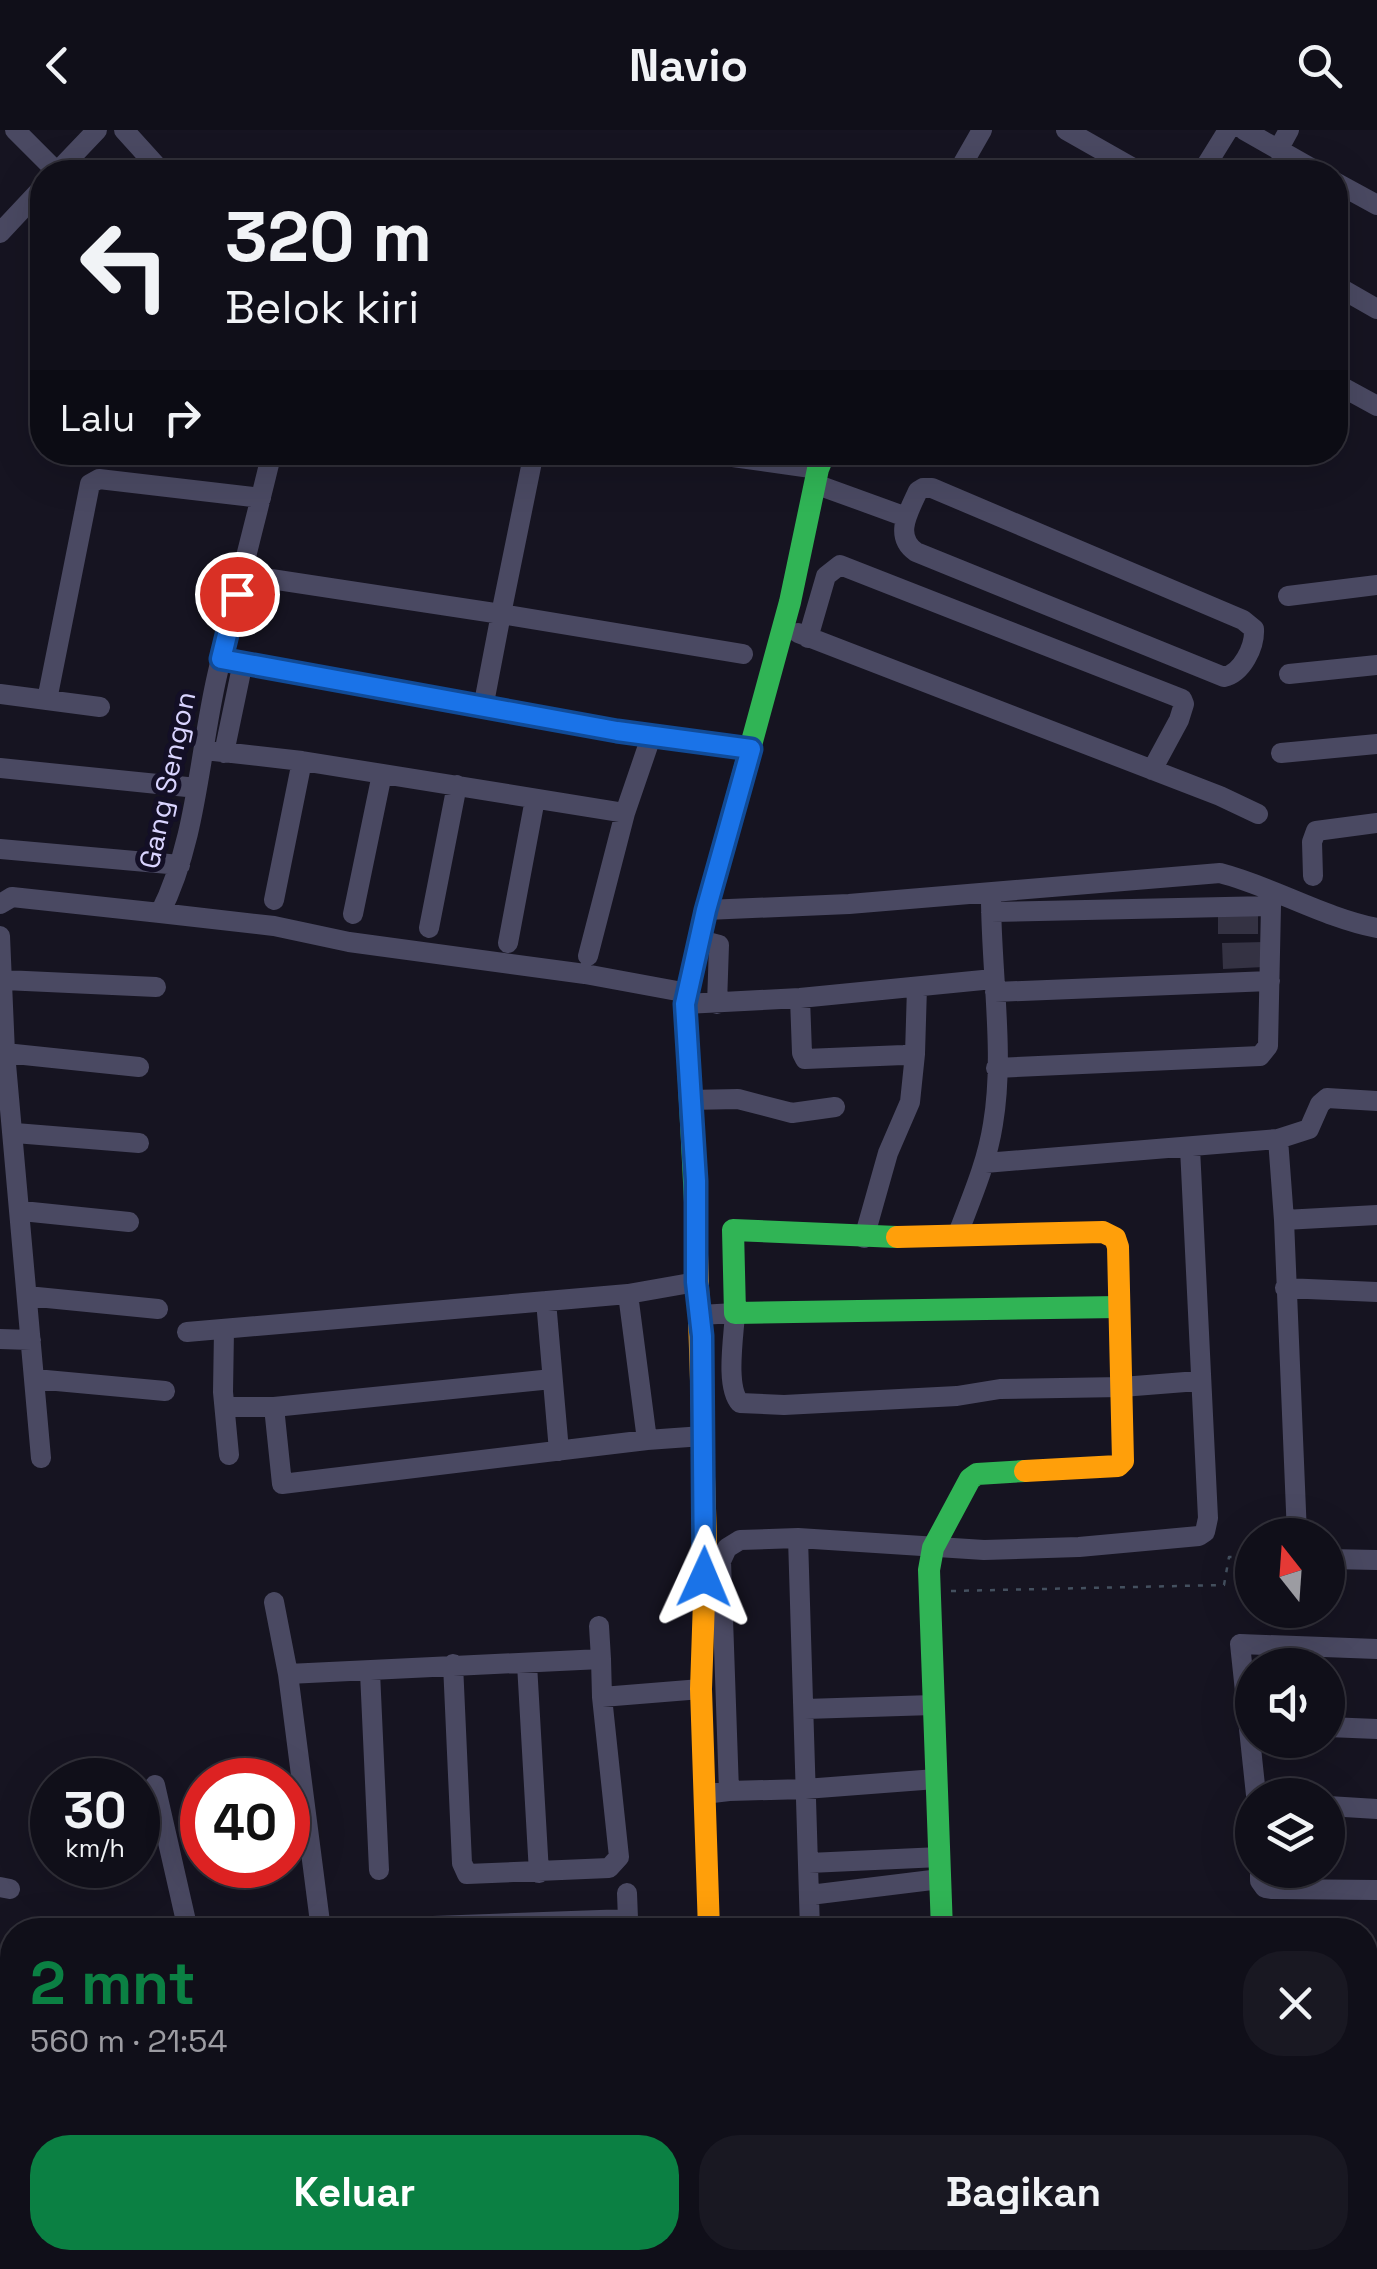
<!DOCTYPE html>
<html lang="id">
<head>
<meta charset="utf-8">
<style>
  :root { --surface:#100f19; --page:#191822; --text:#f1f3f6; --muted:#9c9ca2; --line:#302f38; --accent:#0b8043 }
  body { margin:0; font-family:"Space Grotesk",sans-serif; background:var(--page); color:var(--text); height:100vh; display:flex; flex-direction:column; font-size:38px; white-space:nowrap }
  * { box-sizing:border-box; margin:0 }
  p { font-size:32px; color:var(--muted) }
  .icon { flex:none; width:55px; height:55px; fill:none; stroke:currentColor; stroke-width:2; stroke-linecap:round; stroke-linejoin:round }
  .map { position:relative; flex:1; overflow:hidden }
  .details { position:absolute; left:0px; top:1788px; width:1378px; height:352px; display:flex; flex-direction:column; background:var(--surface); border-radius:40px 40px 0 0; box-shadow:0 10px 40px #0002,0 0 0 2px var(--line) }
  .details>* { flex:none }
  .top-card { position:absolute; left:30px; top:30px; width:1318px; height:305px; border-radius:40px; box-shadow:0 10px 40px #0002,0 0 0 2px var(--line); background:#100f19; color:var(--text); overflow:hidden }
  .needle { width:65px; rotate:343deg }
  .buttons { position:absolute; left:1235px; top:1388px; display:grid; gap:20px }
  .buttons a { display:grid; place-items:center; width:110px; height:110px; border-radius:50%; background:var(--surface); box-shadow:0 10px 40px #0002,0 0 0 2px var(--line); font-size:50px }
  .speed { position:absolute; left:30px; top:1628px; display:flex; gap:20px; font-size:50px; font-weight:700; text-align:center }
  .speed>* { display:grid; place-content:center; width:130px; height:130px; border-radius:50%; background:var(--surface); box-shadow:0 10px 40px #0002,0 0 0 2px var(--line); line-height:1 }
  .speed small { font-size:25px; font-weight:400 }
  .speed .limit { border:15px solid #d22; background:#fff; color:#111 }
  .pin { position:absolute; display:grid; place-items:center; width:85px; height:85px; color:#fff; margin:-42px; border:5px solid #fff; border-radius:50%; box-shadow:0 2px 10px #0007 }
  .me { position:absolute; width:110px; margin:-55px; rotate:1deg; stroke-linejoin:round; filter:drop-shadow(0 0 8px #0008) }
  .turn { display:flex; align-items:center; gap:35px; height:210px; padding:0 30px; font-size:45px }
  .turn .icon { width:130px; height:130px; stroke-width:2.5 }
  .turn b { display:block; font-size:70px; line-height:85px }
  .then { display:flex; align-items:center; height:95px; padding:0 30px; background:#0003; gap:20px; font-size:38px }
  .round { display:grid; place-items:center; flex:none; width:105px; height:105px; border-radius:40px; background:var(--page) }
  .head { display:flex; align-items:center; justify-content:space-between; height:170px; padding:0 30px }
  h1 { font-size:60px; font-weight:800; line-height:75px; color:var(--accent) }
  .cta { display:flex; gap:20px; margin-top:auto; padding:20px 30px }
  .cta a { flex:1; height:115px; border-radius:40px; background:var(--accent); color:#fff; font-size:40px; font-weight:800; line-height:115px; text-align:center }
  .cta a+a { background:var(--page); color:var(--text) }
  header { display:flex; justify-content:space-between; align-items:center; height:130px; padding:0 30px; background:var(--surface); font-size:45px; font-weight:800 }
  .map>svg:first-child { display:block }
  .green { fill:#132c2d }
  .building { fill:#343243 }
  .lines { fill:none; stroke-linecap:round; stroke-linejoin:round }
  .path { stroke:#44505f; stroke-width:2.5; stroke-dasharray:5 8; stroke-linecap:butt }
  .lane { stroke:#4a4962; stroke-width:10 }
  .street { stroke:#4a4962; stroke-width:20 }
  .fast { stroke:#30b455; stroke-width:22 }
  .slow { stroke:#ff9f0a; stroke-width:22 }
  .jam { stroke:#e5322d; stroke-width:22 }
  .route-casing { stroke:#114b97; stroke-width:25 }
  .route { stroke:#1a73e8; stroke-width:18 }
  .labels { text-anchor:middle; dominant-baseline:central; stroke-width:10; stroke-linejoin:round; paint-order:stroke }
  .street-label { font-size:28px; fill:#d9d4ff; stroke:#130f26 }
</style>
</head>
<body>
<header><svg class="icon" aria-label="back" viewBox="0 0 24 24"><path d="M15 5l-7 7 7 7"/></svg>Navio<svg class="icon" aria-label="search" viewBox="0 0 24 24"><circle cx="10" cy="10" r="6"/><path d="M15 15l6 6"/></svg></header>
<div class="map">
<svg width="1377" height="2139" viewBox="0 0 1377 2139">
  <rect width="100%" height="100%" fill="#161421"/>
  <!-- green -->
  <path class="green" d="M0,2010L12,2012V2128H171L169,2139H0Z"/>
  <!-- building -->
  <path class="building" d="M1218,778H1258V804H1218Z
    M1264,812V837L1223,839L1222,813Z"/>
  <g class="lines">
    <!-- path -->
    <path class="path" d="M951,1461L1224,1455L1229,1427L1252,1428"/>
    <!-- lane -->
    <path class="lane" d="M0,2044L4,2020"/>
    <!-- street -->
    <path class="street" d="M15,0L57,42L97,0
      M124,0L162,42
      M1066,0L1140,42
      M1244,0L1318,42
      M1278,20L1289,0
      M958,42L982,0
      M1202,42L1228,0
      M1335,52L1377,75
      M0,103L42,58
      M1335,155L1377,179
      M1335,253L1377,276
      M534,322L501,484L743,524
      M697,322L818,339
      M815,354L906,387
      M923,358H932L1243,490L1254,499C1255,517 1242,543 1224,547L916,422C893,406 909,381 918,361Z
      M271,449L501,484L483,578
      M1288,466L1377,455
      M798,503L1220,666L1258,684
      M808,508L826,446L840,435L1182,569L1184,574L1179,590L1152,640
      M221,529L483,578L651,607L751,619
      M1289,544L1377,535
      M0,564L100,577
      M47,570L90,354L99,349L261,368
      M205,620L302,631L625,683
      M224,623L243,532
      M1281,623L1377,614
      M0,638L197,658
      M0,719L180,735
      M1313,746L1312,712L1316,701L1377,693
      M274,770L302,631
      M0,774L12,767L160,783C197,710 199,624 217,546C234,471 254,397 272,322
      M706,780L849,774L1220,743C1274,757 1322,787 1377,798
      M991,782L1271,776L1268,916L1260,926L996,938
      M160,783L274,796L349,812L585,844L688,863
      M353,784L382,644
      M429,798L457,655
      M0,806L5,923L41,1328
      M700,810L719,815L717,874
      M508,813L535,669
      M588,826L625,683L651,607
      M4,850L156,857
      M995,862L1270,851
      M800,868L802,923L805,929L904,925L915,924L917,857
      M685,874L800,868L993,849
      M5,923L139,937
      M689,970L738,969L792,983L835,977
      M15,1003L139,1013
      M1278,1009L1309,999L1320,974L1327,968L1377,971
      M985,1033L1278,1009L1284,1090
      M22,1081L129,1092
      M957,1106C971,1069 987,1033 993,994C1005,924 991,840 991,768
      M864,1108L888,1023L910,972L915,924
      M1285,1158L1377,1162
      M628,1164L696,1152
      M27,1166L158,1179
      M546,1171L559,1321
      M700,1185L735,1183C734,1205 725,1257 740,1273L784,1275L957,1266L1000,1259L1122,1257L1198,1251
      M224,1200L223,1262L229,1325
      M187,1202L628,1164L647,1310
      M0,1209L31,1210
      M35,1249L165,1261
      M225,1277H274L552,1249
      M274,1277L282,1354L647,1310L703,1306
      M1297,1405L1284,1090L1377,1085
      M798,1408L810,1800
      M1328,1429L1377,1430
      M274,1472L288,1544L321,1800
      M599,1496L601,1529
      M453,1534L462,1733L467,1744L609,1738L619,1727L602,1567
      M527,1534L539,1743
      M370,1542L379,1740
      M288,1544L601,1529L602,1567L701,1559
      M805,1579L933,1575
      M1328,1597L1377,1599
      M155,1655L188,1800
      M729,1661L805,1659L936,1649
      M704,1664L729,1661L721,1431L727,1418L740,1410L798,1408L984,1420L1079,1417L1199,1406L1205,1402L1208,1388L1190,1018
      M1256,1665L1240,1514L1377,1519
      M1328,1676L1377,1679
      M809,1733L940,1727
      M1260,1740V1751L1265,1758L1271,1759L1377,1760
      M0,1757L10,1759
      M627,1763L628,1789
      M810,1765L940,1749
      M320,1800L628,1789V1800
      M0,1846L4,1847
      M1365,2124L1377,2125
      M732,2128L733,2139"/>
    <!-- fast -->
    <path class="fast" d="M696,1092L685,874L706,780L790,472L818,339L825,322
      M897,1107L733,1100L735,1183L1119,1177
      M942,1800L929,1440L933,1418L970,1349L977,1344L1025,1341"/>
    <!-- slow -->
    <path class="slow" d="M696,1092L706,1410L701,1559L709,1800
      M897,1107L1103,1102L1115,1108L1118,1117L1123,1331L1118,1336L1025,1341"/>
    <!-- jam -->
    <path class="jam" d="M1365,1990H1377
      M0,2013L12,2015"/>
  </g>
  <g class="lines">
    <!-- route casing -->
    <g class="route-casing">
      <path id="route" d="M237,464L221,529L617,601L751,619L706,780L685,874L696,1051V1152L702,1206L704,1447"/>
    </g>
    <!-- route -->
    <use href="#route" class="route"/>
  </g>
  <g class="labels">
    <!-- street labels -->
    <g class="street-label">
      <text transform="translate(167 650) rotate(-78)">Gang Sengon</text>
    </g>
  </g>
</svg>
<div class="buttons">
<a><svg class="needle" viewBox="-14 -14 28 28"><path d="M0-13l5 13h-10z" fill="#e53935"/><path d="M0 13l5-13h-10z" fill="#9c9ca2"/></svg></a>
<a><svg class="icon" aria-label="sound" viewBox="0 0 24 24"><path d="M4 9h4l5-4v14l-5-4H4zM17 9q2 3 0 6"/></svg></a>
<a><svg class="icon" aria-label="layers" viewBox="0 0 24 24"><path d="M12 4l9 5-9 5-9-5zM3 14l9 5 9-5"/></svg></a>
</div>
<div class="speed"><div>30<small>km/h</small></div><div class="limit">40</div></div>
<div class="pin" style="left:237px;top:464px;background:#d93025"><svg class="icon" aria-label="arrive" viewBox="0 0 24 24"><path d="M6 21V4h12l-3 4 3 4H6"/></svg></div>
<svg class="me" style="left:704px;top:1447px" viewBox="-20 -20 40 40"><path d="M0-17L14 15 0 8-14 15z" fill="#1a73e8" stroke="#fff" stroke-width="4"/></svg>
<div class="top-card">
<div class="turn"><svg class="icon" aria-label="left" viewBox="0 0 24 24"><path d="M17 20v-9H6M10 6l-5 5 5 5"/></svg><div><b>320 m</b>Belok kiri</div></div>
<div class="then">Lalu<svg class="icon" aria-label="right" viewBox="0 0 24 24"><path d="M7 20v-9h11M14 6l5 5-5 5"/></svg></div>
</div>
<section class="details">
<div class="head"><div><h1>2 mnt</h1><p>560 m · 21:54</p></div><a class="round"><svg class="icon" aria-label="close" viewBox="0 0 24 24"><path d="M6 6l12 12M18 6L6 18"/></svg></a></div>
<div class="cta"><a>Keluar</a><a>Bagikan</a></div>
</section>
</div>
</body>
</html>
